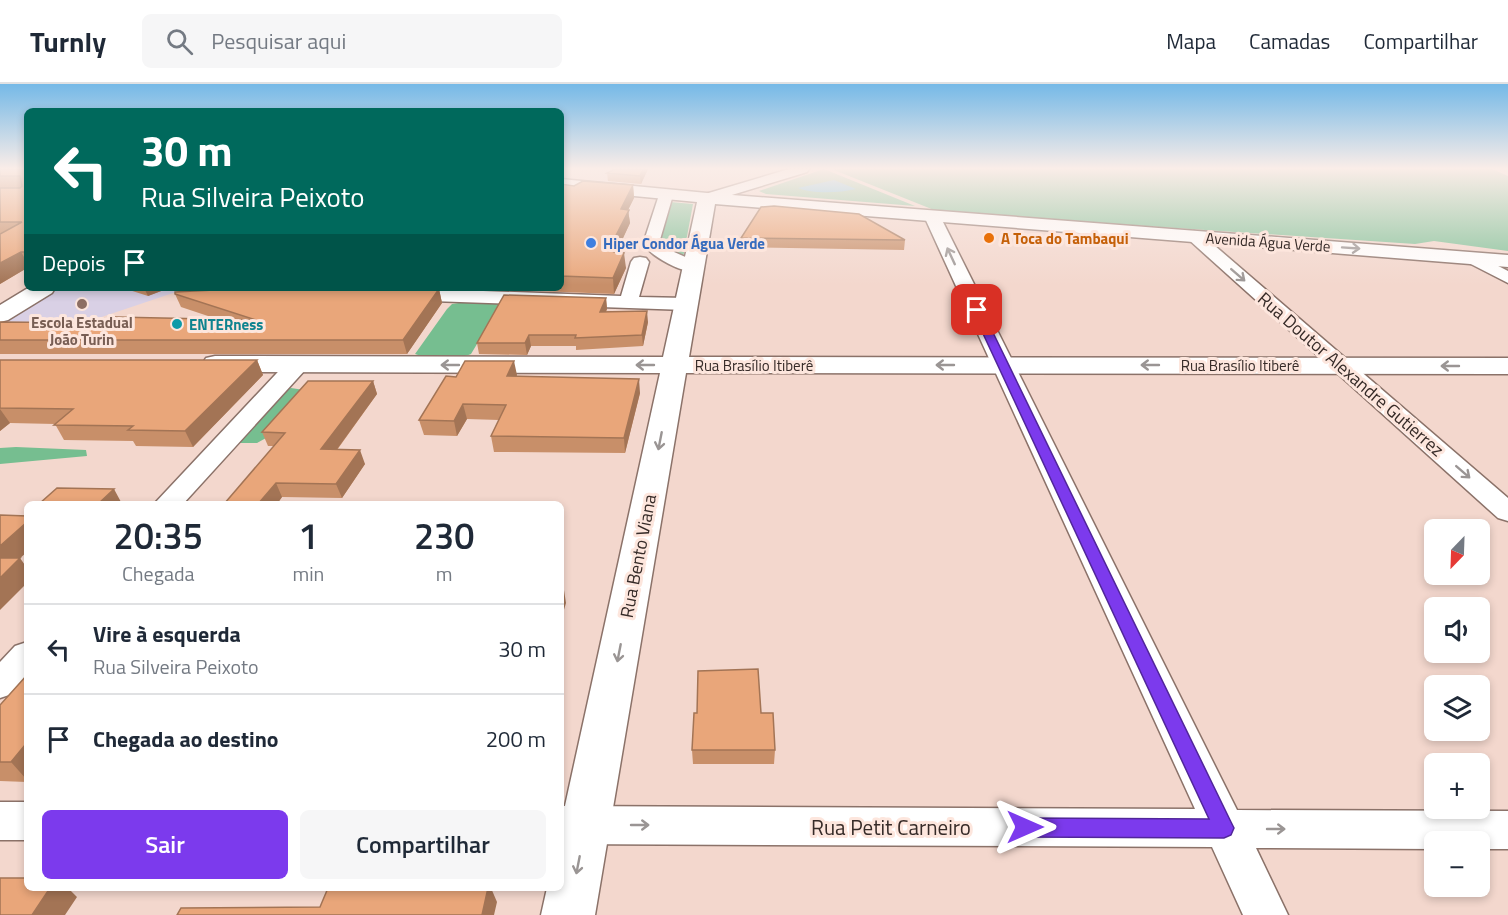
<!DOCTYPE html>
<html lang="pt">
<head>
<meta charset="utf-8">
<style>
  :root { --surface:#fff; --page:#f6f6f7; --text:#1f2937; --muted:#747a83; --line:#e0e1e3; --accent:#7c3aed }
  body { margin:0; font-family:"Titillium Web",sans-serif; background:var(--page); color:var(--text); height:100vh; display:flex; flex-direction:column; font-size:22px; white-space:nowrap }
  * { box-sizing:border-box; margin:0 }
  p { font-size:20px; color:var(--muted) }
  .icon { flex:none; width:33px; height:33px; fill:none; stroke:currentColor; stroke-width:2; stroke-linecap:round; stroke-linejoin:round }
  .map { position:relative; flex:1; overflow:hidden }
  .details { position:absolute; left:24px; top:417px; width:540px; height:390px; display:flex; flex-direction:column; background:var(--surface); border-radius:9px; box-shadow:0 3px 9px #0003 }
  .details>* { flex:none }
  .hud { position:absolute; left:24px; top:24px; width:540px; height:183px; border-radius:9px; box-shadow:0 3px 9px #0003; background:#00695c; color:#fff; overflow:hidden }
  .needle { width:39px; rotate:203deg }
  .fabs { position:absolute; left:1424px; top:435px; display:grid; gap:12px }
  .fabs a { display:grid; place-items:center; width:66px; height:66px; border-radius:9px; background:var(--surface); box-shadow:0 3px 9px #0003; font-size:30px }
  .pin { position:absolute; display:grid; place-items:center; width:51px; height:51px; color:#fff; margin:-26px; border-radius:12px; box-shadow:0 3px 9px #0006 }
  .me { position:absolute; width:66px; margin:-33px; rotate:90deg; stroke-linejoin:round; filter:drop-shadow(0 0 4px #0008) }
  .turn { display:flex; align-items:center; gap:21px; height:126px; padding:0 18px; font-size:27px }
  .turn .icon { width:78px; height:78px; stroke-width:2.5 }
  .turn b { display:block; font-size:42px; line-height:51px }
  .then { display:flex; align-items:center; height:57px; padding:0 18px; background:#0003; gap:12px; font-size:22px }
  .eta { display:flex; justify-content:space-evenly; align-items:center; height:102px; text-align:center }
  .eta b { font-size:36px; font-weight:600; line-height:42px }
  .action { display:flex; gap:12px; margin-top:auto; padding:12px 18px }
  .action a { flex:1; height:69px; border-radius:9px; background:var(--accent); color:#fff; font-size:24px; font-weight:600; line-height:69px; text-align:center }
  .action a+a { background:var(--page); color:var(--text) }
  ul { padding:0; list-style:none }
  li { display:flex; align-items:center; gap:18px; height:90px; padding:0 18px; border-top:2px solid var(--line) }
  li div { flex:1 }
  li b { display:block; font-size:22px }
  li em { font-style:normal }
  header { display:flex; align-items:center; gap:36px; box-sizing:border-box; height:84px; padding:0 30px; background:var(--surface); border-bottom:2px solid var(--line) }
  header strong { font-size:28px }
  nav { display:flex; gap:33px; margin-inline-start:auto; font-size:21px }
  .search { width:420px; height:54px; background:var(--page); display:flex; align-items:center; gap:15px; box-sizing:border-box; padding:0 21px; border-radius:9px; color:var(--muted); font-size:22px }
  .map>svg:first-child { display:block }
  .education { fill:#d9d0e5 }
  .green { fill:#84c29a }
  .forest { fill:#76be90 }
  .water { fill:#69c1e5 }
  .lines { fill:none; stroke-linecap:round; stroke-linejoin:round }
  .minor-casing { stroke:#8b7269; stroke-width:3 }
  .major-casing { stroke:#8b7269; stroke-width:3 }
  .minor { fill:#fff; fill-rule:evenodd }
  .major { fill:#fff; fill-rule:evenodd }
  .wall { fill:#c88f69 }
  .shaded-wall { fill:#a37455 }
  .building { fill:#e9a67a; stroke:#a37455; stroke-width:1.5 }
  .oneway { stroke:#9a9594 }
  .route { fill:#7c3aed; stroke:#51269a; stroke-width:1.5 }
  .food-dot { fill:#e8710a; stroke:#fde6dd; stroke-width:2 }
  .shop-dot { fill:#3f7fe0; stroke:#fde6dd; stroke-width:2 }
  .education-dot { fill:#8d6e63; stroke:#fde6dd; stroke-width:2 }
  .culture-dot { fill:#0f9aa8; stroke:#fde6dd; stroke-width:2 }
  .labels { text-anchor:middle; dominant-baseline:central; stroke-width:6; stroke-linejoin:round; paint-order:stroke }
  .far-food-label { font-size:15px; font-weight:bold; fill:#c56008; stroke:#fde6dd; text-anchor:start }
  .far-street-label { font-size:15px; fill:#362b28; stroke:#fde6dd }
  .far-shop-label { font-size:15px; font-weight:bold; fill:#366cbe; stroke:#fde6dd; text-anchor:start }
  .far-education-label { font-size:15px; font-weight:bold; fill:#785e54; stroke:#fde6dd }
  .far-culture-label { font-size:15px; font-weight:bold; fill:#0d838f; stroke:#fde6dd; text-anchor:start }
  .street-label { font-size:18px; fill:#362b28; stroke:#fde6dd }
  .near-street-label { font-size:21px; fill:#362b28; stroke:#fde6dd }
</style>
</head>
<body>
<header>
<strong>Turnly</strong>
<div class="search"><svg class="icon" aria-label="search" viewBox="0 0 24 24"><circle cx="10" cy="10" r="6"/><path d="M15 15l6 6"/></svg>Pesquisar aqui</div>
<nav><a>Mapa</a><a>Camadas</a><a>Compartilhar</a></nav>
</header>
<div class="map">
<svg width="1508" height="831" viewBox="0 0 1508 831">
  <rect width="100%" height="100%" fill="#f3d7cd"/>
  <!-- education -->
  <path class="education" d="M52,204H188L57,248L0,244V237Z"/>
  <!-- green -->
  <path class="green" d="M824,85L915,122L766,110L759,107Z
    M839,85H1492L1508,92V167L1434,157L1415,160L939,128L834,86Z
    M670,118L693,120L683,174L659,163Z"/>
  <!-- forest -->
  <path class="forest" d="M472,217L499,219L495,230L471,270C457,276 430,275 415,270L447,225L452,220Z
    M291,304L304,306L266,354L257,359H240L238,356L284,306Z
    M16,363L86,366L87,372L0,380V364Z"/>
  <!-- water -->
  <path class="water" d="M834,96L856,105C839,109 813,110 798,104Z"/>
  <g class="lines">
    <!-- minor casing -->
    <g class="minor-casing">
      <path id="minor" d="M789,85H809L807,88L712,117H702L700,114L702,111Z
        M666,107L673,111L659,159L665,164L699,179L702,183L699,187C684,191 652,173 643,160L659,111Z
        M932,127L940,132L1237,726L1508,727V765H1479V758H1434V765L1256,764L1288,831H1243L1212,763L561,760V722L1195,725L924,132Z
        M1194,147L1200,149L1508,414V437L1498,434L1188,155L1186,152Z
        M1473,169L1508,187V199L1467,178L1465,174L1467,170Z
        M640,173L646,174L649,178L639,213L686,214L693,216L695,220L693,224L686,226L403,216L396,214L394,210L396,206L403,204L621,212L631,178L634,174Z
        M298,274L306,275L309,280L306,285L183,420H154L290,275Z
        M27,558V593L12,610L0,614V578L15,562Z
        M0,718H27V756H0Z"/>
    </g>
    <!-- major casing -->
    <g class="major-casing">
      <path id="major" d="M561,95L707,109L1508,171V183L715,120L689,273L1508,274V290L686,289L595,831H541L547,804H561V740L660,289L215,288L206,286L202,280L206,274L215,272L663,273L697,118L561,105Z
        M28,204H55L52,209L8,236L0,238V221Z"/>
    </g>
    <!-- minor -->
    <use href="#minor" class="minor"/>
    <!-- major -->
    <use href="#major" class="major"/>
  </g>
  <!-- wall -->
  <path class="wall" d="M0,85H27V184L0,200Z
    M615,85H648L641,100L608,97L607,89Z
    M561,100L574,102L633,101L634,114L628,126L630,139L617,167L626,184L614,210L466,204H561Z
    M741,154L905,156L904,166L741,163Z
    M123,204H169L148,212Z
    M253,205H439L442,219L407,270H0V238L108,239L217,235L181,223L175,210Z
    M606,214L607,225L606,228L648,238L643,262L576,266V262H531L527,271L479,270L477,259Z
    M0,276H257L263,291L193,363L136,362L133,357L64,356L55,340L10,339L0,347Z
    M517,291V293L640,309L625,369L494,368L491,352L499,336L467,335L457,352L424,351L419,336Z
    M373,297L377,310L337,366L365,380L342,414L282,413L277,420L273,362H268L262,348Z
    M27,591V698L0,697V621Z
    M761,629L775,666L774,680H693L692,666Z"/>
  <!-- shaded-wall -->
  <path class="shaded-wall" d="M643,85H648L641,100L640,92Z
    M633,101L634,114L628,126L630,139L617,167L618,180L609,165L621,125Z
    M21,168L27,178V184L0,200V179Z
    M624,169L626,184L614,210L613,194Z
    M144,204H169L148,212Z
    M439,205L442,219L407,270L403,256Z
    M606,214L607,225L601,238L600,228Z
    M647,227L648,238L643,262L642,251Z
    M529,251L531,262L527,271L525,259Z
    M257,276L263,291L193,363L185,347Z
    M514,277L517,291L510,307L507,292Z
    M639,295L640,309L625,369L624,354Z
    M373,297L377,310L327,379L321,365Z
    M463,320L467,335L457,352L454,337Z
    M0,325L10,339L0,347Z
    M360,366L365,380L342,414L336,400Z
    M276,399L282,413L277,420H258Z
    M114,405L121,418L119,420H98Z
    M27,438V468L0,492V462Z
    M20,474L27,484V499L0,526V494Z
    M564,506L566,519L561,536V514Z
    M25,661L27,662V696L11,678Z
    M50,804H68L77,813L65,831H32Z
    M488,804H491L497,818L494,831H482Z"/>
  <!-- building -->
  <path class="building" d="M0,85H27V168H21L0,179V150L22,138H0V104H20L22,102L20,92H0Z
    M615,85H643L640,92L607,89Z
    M583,97L633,101L621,125L629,126L609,165H616L614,168L624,169L613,194L561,192V100L574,102Z
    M774,122L859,130L905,156L741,154L761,123Z
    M254,204H407L439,205L403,256H0V238L108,239L115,233L256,236L175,210V208Z
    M504,211L606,214L600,228L647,227L642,251L575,254L576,251H529L525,259H477Z
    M0,276H257L185,347L128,346L133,342L54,341L73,325L0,324Z
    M465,277H514L507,292L639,295L624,354L491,352L506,321L463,320L454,337L419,336L446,292L456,293Z
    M308,297H373L321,365L360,366L336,400L276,399L258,420H224L285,349L262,348Z
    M57,404L114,405L98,420H39Z
    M0,431L27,432V438L0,462Z
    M0,474H20L0,494Z
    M758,585L761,629H773L775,666H692L694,629H697L698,587Z
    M27,591V661H25L11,678H0V621Z
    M0,794H27V804H50L32,831H0Z
    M328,804H488L482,831H177L181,824L320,823Z"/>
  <!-- one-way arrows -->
  <defs><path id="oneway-shaft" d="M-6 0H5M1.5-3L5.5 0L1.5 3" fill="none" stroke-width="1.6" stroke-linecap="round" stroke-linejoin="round" transform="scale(1.5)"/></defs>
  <g class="oneway">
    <use href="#oneway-shaft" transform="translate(1351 164) rotate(4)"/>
    <use href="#oneway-shaft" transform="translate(951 172) rotate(-115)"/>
    <use href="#oneway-shaft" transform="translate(1238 191) rotate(41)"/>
    <use href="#oneway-shaft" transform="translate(450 281) rotate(-180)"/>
    <use href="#oneway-shaft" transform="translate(645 281) rotate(180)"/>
    <use href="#oneway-shaft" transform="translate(945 281) rotate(-180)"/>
    <use href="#oneway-shaft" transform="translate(1150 281) rotate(-180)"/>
    <use href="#oneway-shaft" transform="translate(1450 282) rotate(-180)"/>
    <use href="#oneway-shaft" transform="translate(660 357) rotate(101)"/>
    <use href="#oneway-shaft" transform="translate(1463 388) rotate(41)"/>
    <use href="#oneway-shaft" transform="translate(619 569) rotate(101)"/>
    <use href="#oneway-shaft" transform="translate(640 741)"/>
    <use href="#oneway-shaft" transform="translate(1276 745)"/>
    <use href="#oneway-shaft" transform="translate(578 781) rotate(101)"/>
  </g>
  <!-- sky -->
  <linearGradient id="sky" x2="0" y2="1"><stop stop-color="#75b9e7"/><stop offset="0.42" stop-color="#faede8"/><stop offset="1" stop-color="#faede8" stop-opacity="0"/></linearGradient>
  <rect width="1508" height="201" fill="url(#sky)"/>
  <!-- route -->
  <path class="route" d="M977,223L982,226L1231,738L1234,744L1231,751L1224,754L1025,753L1018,750L1015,743L1018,737L1025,734L1209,735L972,226Z"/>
  <!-- markers -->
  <circle class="food-dot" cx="989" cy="154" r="6"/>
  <circle class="shop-dot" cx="591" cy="159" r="6"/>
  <circle class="education-dot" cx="82" cy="220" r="6"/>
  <circle class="culture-dot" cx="177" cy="240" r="6"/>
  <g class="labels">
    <!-- far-food labels -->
    <g class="far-food-label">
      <text x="1001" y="154">A Toca do Tambaqui</text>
    </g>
    <!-- far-street labels -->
    <g class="far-street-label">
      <text transform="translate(1268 158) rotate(4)">Avenida Água Verde</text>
      <text x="754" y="281">Rua Brasílio Itiberê</text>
      <text x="1240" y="281">Rua Brasílio Itiberê</text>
    </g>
    <!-- far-shop labels -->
    <g class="far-shop-label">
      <text x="603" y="159">Hiper Condor Água Verde</text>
    </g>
    <!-- far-education labels -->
    <g class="far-education-label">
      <text x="82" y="238">Escola Estadual<tspan x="82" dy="17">João Turin</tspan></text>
    </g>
    <!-- far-culture labels -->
    <g class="far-culture-label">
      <text x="189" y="240">ENTERness</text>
    </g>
    <!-- street labels -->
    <g class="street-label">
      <text transform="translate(1351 290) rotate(41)">Rua Doutor Alexandre Gutierrez</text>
      <text transform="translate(638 472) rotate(-79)">Rua Bento Viana</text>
    </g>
    <!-- near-street labels -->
    <g class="near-street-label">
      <text x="891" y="743">Rua Petit Carneiro</text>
    </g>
  </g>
</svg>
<div class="fabs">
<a><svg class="needle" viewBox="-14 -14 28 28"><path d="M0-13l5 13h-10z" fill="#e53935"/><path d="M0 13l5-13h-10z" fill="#747a83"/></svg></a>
<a><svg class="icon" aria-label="sound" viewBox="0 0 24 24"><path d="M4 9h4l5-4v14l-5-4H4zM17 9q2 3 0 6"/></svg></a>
<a><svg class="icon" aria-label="layers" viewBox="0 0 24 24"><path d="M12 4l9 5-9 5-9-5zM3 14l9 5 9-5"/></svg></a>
<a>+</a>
<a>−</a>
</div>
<div class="pin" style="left:977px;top:226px;background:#d93025"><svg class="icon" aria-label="arrive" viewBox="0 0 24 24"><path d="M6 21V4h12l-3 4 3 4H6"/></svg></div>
<svg class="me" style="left:1025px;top:743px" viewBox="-20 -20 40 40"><path d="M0-17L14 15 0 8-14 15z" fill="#7c3aed" stroke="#fff" stroke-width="4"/></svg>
<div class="hud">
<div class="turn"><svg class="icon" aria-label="left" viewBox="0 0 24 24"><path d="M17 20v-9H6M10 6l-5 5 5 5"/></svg><div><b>30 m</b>Rua Silveira Peixoto</div></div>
<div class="then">Depois<svg class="icon" aria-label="arrive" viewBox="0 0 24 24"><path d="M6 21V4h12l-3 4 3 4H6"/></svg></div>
</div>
<section class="details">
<div class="eta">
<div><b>20:35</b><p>Chegada</p></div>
<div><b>1</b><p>min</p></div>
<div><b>230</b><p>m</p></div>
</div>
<ul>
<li><svg class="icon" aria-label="left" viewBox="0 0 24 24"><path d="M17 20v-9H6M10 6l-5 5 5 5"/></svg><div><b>Vire à esquerda</b><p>Rua Silveira Peixoto</p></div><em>30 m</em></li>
<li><svg class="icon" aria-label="arrive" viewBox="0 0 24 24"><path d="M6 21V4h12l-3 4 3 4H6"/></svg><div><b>Chegada ao destino</b></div><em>200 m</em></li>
</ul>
<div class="action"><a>Sair</a><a>Compartilhar</a></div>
</section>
</div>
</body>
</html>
